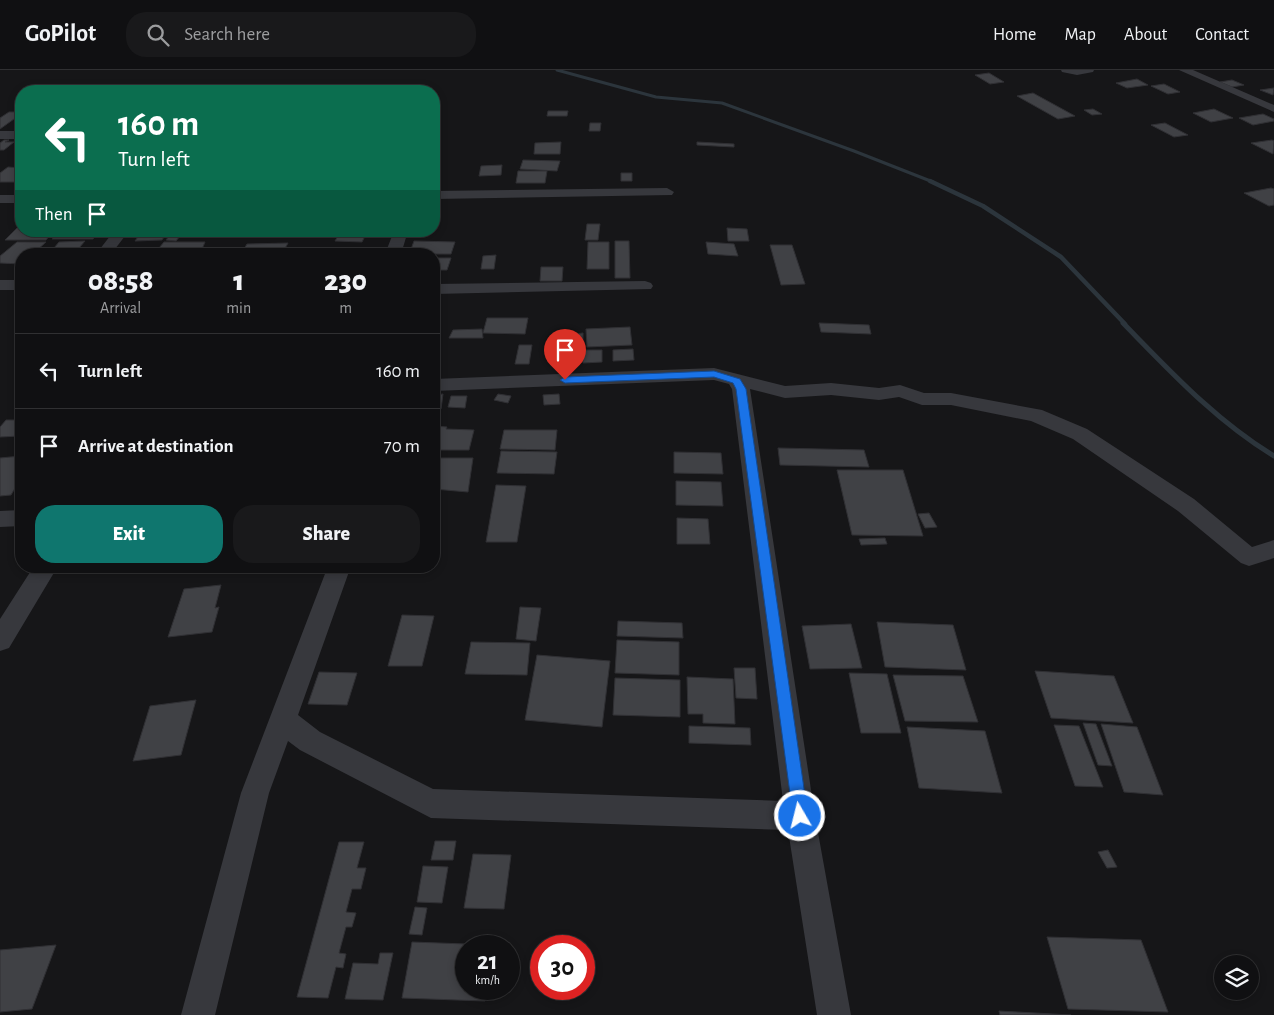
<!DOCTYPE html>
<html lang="en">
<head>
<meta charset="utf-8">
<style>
  :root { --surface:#101012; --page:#19191b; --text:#f1f3f6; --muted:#9c9d9f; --line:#303032; --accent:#0f766e }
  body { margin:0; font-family:"Alegreya Sans",sans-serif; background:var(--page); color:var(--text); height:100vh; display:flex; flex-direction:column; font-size:19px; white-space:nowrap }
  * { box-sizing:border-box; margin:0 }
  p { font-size:16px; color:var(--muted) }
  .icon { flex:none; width:28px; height:28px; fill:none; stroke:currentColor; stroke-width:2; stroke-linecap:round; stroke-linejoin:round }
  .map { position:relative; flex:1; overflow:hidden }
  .side { position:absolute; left:15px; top:178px; width:425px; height:325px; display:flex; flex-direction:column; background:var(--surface); border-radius:20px; box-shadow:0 2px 8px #0003,0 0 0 1px var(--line) }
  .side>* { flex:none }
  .top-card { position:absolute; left:15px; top:15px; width:425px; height:152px; border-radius:20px; box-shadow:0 2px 8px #0003,0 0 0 1px var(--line); background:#0b6e4f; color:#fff; overflow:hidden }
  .fabs { position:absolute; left:1214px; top:885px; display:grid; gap:10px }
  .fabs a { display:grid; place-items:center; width:45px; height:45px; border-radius:50%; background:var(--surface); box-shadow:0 2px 8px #0003,0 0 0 1px var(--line); font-size:25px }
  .speed { position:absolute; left:455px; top:865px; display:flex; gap:10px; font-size:25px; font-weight:700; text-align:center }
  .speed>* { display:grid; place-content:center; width:65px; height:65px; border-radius:50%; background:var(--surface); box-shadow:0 2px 8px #0003,0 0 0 1px var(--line); line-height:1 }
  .speed small { font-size:12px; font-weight:400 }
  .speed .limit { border:8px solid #d22; background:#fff; color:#111 }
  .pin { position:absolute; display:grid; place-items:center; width:42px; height:42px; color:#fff; margin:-51px -21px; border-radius:50% 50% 50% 0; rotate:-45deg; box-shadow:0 0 5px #0007 }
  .pin .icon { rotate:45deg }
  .me { position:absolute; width:55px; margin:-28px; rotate:352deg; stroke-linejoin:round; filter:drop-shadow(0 0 4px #0008) }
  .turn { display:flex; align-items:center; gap:18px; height:105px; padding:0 20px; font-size:22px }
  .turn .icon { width:65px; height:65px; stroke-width:2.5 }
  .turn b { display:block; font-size:35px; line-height:42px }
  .then { display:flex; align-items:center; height:48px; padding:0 20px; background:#0003; gap:10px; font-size:19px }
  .eta { display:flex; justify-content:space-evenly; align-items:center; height:85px; text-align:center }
  .eta b { font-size:30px; font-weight:800; line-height:35px }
  .button { display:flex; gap:10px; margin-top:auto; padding:10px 20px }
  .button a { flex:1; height:58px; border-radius:20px; background:var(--accent); color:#fff; font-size:20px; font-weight:800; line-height:58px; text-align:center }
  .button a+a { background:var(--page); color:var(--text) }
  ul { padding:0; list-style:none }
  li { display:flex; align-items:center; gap:15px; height:75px; padding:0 20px; border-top:1px solid var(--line) }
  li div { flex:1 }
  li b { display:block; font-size:19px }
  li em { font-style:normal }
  header { display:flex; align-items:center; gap:30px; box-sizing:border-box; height:70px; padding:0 25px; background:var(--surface); border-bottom:1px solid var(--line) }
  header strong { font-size:24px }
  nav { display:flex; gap:28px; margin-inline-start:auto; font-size:18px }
  .search { width:350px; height:45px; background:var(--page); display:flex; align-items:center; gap:12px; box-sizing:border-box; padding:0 18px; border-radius:20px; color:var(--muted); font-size:19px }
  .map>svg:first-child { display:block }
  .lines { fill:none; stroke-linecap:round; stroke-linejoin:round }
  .stream-far2 { stroke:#2c353c; stroke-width:3 }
  .stream-far1 { stroke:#2c353c; stroke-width:4.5 }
  .stream { stroke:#2c353c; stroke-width:5 }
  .building { fill:#404145; stroke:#303034 }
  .street { fill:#37383d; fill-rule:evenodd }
  .route { fill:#1a73e8; stroke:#114b97 }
</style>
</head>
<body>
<header>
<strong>GoPilot</strong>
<div class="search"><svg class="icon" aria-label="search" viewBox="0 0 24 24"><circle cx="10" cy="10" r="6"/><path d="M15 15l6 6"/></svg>Search here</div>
<nav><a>Home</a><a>Map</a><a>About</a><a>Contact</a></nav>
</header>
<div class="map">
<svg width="1274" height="945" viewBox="0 0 1274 945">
  <rect width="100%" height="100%" fill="#161618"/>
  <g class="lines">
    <!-- stream-far2 -->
    <path class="stream-far2" d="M557,0L656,27L722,33L854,81L933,112"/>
    <!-- stream-far1 -->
    <path class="stream-far1" d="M930,111L983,136L1061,187L1125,254"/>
    <!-- stream -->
    <path class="stream" d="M1123,253C1170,301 1216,351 1274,386"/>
  </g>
  <!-- building -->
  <path class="building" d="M989,3L1004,12L990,14L975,5Z
    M1137,9L1148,15L1127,18L1116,13Z
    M1232,10L1244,15L1232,17L1220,12Z
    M1164,14L1180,22L1168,24L1151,16Z
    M1274,18L1273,25L1260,20Z
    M1033,23L1075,46L1058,49L1017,26Z
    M1093,39L1102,44L1092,45L1084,40Z
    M1214,39L1233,48L1211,52L1193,43Z
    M548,41H568L567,46H547Z
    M9,42H21V44L0,59V48Z
    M1263,44L1274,49V51L1253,55L1239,48Z
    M590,53H601L600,61H589Z
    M1165,53L1188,65L1174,67L1151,55Z
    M4,70H9L5,72H14L4,80H0V73Z
    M1272,70L1274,71L1273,84L1251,73Z
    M561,72L560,84H534L535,73Z
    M697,72L734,74V77L697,75Z
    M523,90L560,91L557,101L520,99Z
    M502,95L501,105L479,106L481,96Z
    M8,97L21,98V112H0V103Z
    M518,101H547L545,113H516Z
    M621,103H632V111H621Z
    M1271,118L1274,119V135L1269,136L1244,123Z
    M21,154V161H54L46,170H5Z
    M587,154H600L598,170H585Z
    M727,158L747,159L749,171H728Z
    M60,161H100L93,169H52Z
    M142,161H168L162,170L135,171Z
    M173,161H184L176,171L166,170Z
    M338,166H365L362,172L335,171Z
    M85,171L74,184H49L59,172Z
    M414,171L455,172L451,184H434L410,182Z
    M615,171H629L630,208H615Z
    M17,172H46L33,184H21V194L0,193V186Z
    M164,172H205L200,184H154Z
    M588,172H609V199H587Z
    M706,172L734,174L738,186L708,184Z
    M288,173L282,184H241L247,174Z
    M770,175H792L805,214L781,215Z
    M496,185L494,199H481L483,186Z
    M434,188H451L447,200H434Z
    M541,197H563L562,211H540Z
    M487,248H528L525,264L483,263Z
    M819,253L869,255L871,264L821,262Z
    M630,257L632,275L587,277L586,259Z
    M482,259L483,268H449L453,260Z
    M583,263V278H575V264Z
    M519,275H532L529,294H515Z
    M633,279L634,290L613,291V280Z
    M582,280H602V292L583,293Z
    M443,324L441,339H434V325Z
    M498,324L511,326L508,333L494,330Z
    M559,324L560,334L544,335L543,325Z
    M451,326H467L465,338L448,337Z
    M6,350H21V366L0,367V357Z
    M434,356L447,357L446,359L474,360L469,380H434Z
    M504,360H557L555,380L500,379Z
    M778,378L864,380L869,397L780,395Z
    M501,381L557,382L554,404L497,403Z
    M674,382L721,383L723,404L674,403Z
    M21,386V408L11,425L0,426V388Z
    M440,388H473L468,422L434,419Z
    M837,400H903L923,466L852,465Z
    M676,411L721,412L723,436L676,435Z
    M496,415L526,416L517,472H486Z
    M929,443L937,457L925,458L918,444Z
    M677,448L708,449L710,474H677Z
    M885,468L887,474L861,475L859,469Z
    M221,515L215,538L219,537L212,562L168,567L184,519Z
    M520,537L541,538L536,571L516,569Z
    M402,545L434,546L422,596H388Z
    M618,551L682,553L683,568L617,566Z
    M877,552L953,555L966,600L885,597Z
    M851,554L862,598L810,599L802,556Z
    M617,570L679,572V605L615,603Z
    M471,572L530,573L527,605L465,604Z
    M537,585L610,591L602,657L525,650Z
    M734,598H755L757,629L736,628Z
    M1035,601L1114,606L1133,653L1051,648Z
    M319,602L357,603L347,635L308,634Z
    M849,603L887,604L901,663H861Z
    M893,605L963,606L978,652L905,651Z
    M687,607L733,609L735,654L703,653V644H688Z
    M615,608L680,610V647L613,645Z
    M196,630L181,685L133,691L150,636Z
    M1083,653L1096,654L1112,696L1098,695Z
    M1101,654L1137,657L1163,725L1124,722Z
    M1054,655L1079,656L1103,717L1075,716Z
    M689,656L750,658L751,675L689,673Z
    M907,657L985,661L1002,723L919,718Z
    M435,771H456L453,790H431Z
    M339,772H364L357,798H366L361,819H352L346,842L356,843L352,857H346L339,883L346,884L343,898L336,897L328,928L297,927Z
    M1108,780L1117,797L1107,798L1098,782Z
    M473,784L511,785L504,839L464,838Z
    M423,796L448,797L442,833L417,832Z
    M415,837L427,838L422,865L409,864Z
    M1047,867L1141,870L1168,942L1068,939Z
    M412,872L493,875L466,876V919H487L485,931L402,928Z
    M56,875L32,939L0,942V880Z
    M380,883H393L383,930L345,929L353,893L378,894Z
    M999,941L1071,945H1000Z"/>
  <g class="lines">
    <!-- street -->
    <path class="street" d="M1061,0H1094L1093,2L1077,5L1062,2Z
      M1179,0H1193L1274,35V42Z
      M0,61H21V69H0Z
      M667,118L674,122L672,125L434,129V121Z
      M0,125H21V133H0Z
      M114,161H129L111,184H96Z
      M394,161H408L401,184H385Z
      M0,210H21V220H0Z
      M645,211L651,213L653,216L651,219L434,224V214Z
      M714,298L785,316L831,313L879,318L900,315L924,323H951L1042,340L1087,359L1194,429L1252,477L1274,470V488L1249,496L1241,493L1178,441L1073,369L1031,351L951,335H922L899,327L879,330L831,325L785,328L750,319L815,746L851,945H817L788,760L431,748L300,680L288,671L269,723L215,945H181L241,723L328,496H351L298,645L320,662L433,719L783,731L732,319L729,314L714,310L434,321V309Z
      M21,440V456L0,457V441Z
      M34,496H58L9,578L0,581V549Z"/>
  </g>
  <!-- route -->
  <path class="route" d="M714,301L740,309L746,319L808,746L806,751L800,753L795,751L793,746L736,319L733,313L714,307L565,313L560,310L565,307Z"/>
</svg>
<div class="fabs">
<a><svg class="icon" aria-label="layers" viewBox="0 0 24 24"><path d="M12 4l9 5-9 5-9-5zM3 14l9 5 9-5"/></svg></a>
</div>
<div class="speed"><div>21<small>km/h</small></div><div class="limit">30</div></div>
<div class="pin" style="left:565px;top:310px;background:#d93025"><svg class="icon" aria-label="arrive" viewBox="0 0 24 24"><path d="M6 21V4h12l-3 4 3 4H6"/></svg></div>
<svg class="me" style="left:800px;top:746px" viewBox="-20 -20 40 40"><circle r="17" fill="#1a73e8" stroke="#fff" stroke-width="3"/><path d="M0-11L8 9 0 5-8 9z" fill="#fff"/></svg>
<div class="top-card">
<div class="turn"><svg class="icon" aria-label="left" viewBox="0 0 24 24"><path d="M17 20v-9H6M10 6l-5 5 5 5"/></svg><div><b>160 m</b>Turn left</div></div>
<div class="then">Then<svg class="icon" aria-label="arrive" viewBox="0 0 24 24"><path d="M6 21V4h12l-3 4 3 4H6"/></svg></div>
</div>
<section class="side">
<div class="eta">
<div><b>08:58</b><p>Arrival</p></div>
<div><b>1</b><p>min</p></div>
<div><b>230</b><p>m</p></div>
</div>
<ul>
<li><svg class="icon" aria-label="left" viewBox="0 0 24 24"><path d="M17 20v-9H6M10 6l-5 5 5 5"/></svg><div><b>Turn left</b></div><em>160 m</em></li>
<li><svg class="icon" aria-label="arrive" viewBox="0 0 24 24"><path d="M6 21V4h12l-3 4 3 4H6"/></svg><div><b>Arrive at destination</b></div><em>70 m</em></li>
</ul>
<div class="button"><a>Exit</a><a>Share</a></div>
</section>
</div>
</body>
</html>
